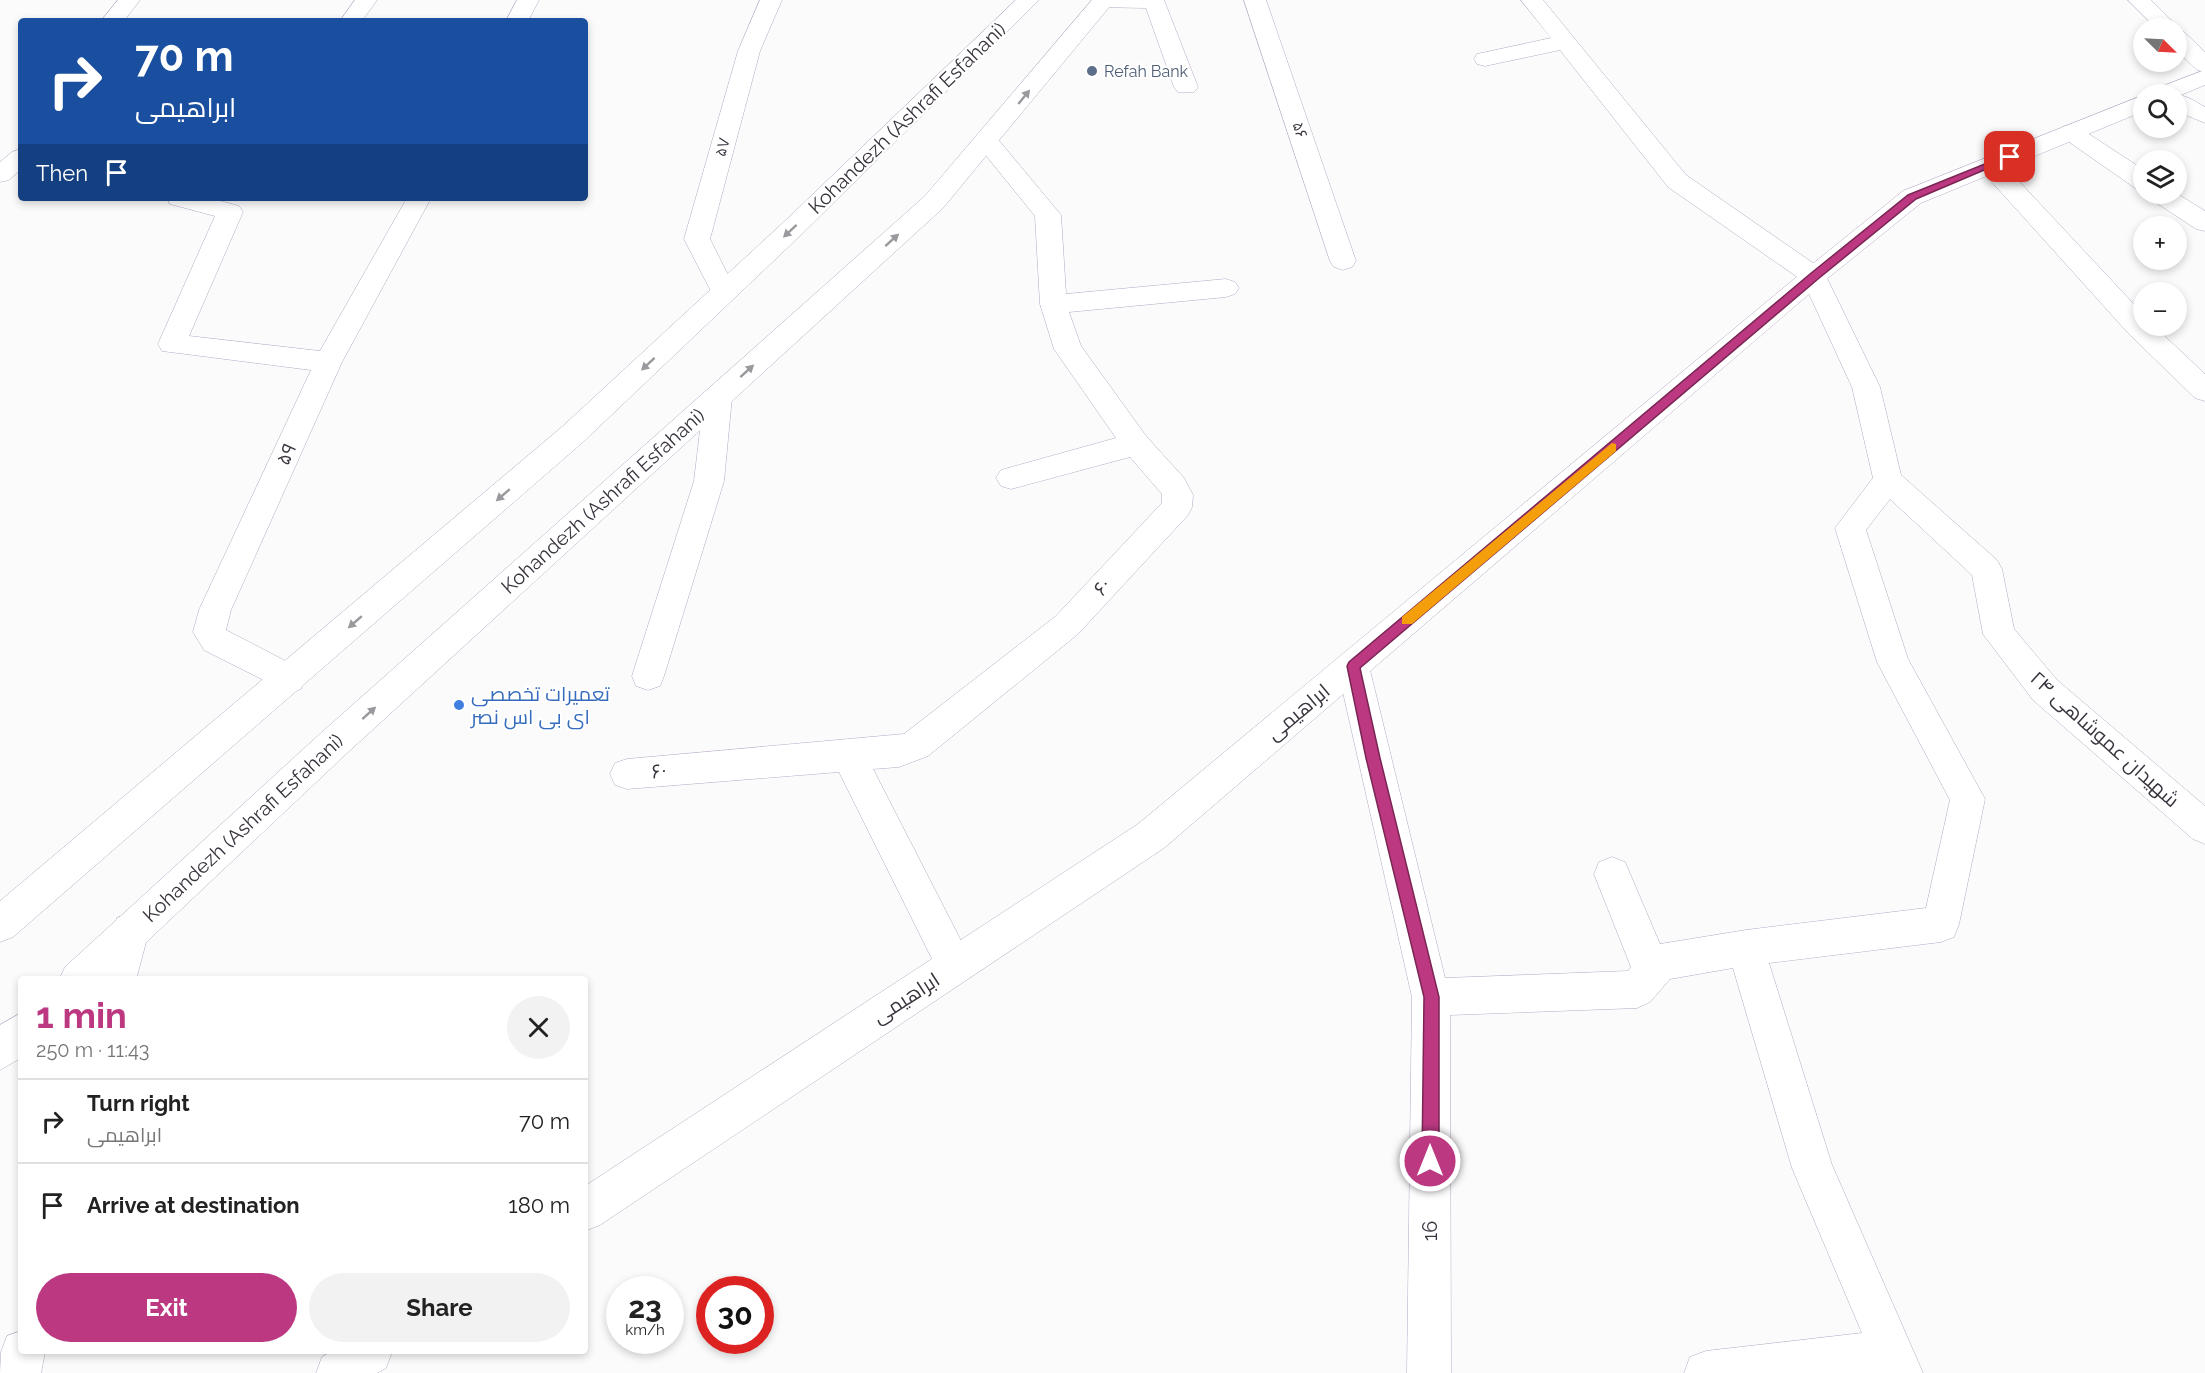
<!DOCTYPE html>
<html lang="en">
<head>
<meta charset="utf-8">
<style>
  :root { --surface:#fff; --page:#f2f2f2; --text:#222; --muted:#767676; --line:#e0e0e0; --accent:#bc3982 }
  body { margin:0; font-family:Raleway,Cairo,sans-serif; background:var(--page); color:var(--text); height:100vh; display:flex; flex-direction:column; font-size:22px; white-space:nowrap }
  * { box-sizing:border-box; margin:0 }
  p { font-size:20px; color:var(--muted) }
  .icon { flex:none; width:33px; height:33px; fill:none; stroke:currentColor; stroke-width:2; stroke-linecap:round; stroke-linejoin:round }
  .map { position:relative; flex:1; overflow:hidden }
  .panel { position:absolute; left:18px; top:976px; width:570px; height:378px; display:flex; flex-direction:column; background:var(--surface); border-radius:6px; box-shadow:0 3px 9px #0003 }
  .panel>* { flex:none }
  .banner { position:absolute; left:18px; top:18px; width:570px; height:183px; border-radius:6px; box-shadow:0 3px 9px #0003; background:#1a4fa0; color:#fff; overflow:hidden }
  .needle { width:39px; rotate:114deg }
  .tools { position:absolute; left:2133px; top:18px; display:grid; gap:12px }
  .tools a { display:grid; place-items:center; width:54px; height:54px; border-radius:50%; background:var(--surface); box-shadow:0 3px 9px #0003; font-size:30px }
  .speed { position:absolute; left:606px; top:1276px; display:flex; gap:12px; font-size:30px; font-weight:700; text-align:center }
  .speed>* { display:grid; place-content:center; width:78px; height:78px; border-radius:50%; background:var(--surface); box-shadow:0 3px 9px #0003; line-height:1 }
  .speed small { font-size:15px; font-weight:400 }
  .speed .limit { border:9px solid #d22; background:#fff; color:#111 }
  .pin { position:absolute; display:grid; place-items:center; width:51px; height:51px; color:#fff; margin:-26px; border-radius:12px; box-shadow:0 3px 9px #0006 }
  .me { position:absolute; width:66px; margin:-33px; rotate:0deg; stroke-linejoin:round; filter:drop-shadow(0 0 4px #0008) }
  .turn { display:flex; align-items:center; gap:21px; height:126px; padding:0 18px; font-size:27px }
  .turn .icon { width:78px; height:78px; stroke-width:2.5 }
  .turn b { display:block; font-size:42px; line-height:51px }
  .then { display:flex; align-items:center; height:57px; padding:0 18px; background:#0003; gap:12px; font-size:22px }
  .round { display:grid; place-items:center; flex:none; width:63px; height:63px; border-radius:32px; background:var(--page) }
  .summary { display:flex; align-items:center; justify-content:space-between; height:102px; padding:0 18px }
  h1 { font-size:36px; font-weight:700; line-height:45px; color:var(--accent) }
  .cta { display:flex; gap:12px; margin-top:auto; padding:12px 18px }
  .cta a { flex:1; height:69px; border-radius:36px; background:var(--accent); color:#fff; font-size:24px; font-weight:700; line-height:69px; text-align:center }
  .cta a+a { background:var(--page); color:var(--text) }
  ul { padding:0; list-style:none }
  li { display:flex; align-items:center; gap:18px; height:84px; padding:0 18px; border-top:2px solid var(--line) }
  li div { flex:1 }
  li b { display:block; font-size:22px }
  li em { font-style:normal }
  .map>svg:first-child { display:block }
  .lines { fill:none; stroke-linecap:round; stroke-linejoin:round }
  .minor-casing { stroke:#b7a8c4; stroke-width:1 }
  .secondary-casing { stroke:#b7a8c4; stroke-width:1 }
  .primary-casing { stroke:#b7a8c4; stroke-width:1 }
  .minor { fill:#fff; fill-rule:evenodd }
  .secondary { fill:#fff; fill-rule:evenodd }
  .primary { fill:#fff; fill-rule:evenodd }
  .oneway { fill:#9c999e }
  .route { fill:#bc3982; stroke:#7a2554; stroke-width:1.5 }
  .slow { fill:#f59e0b }
  .service-dot { fill:#5c6f8a; stroke:#fff; stroke-width:2 }
  .shop-dot { fill:#3f7fe0; stroke:#fff; stroke-width:2 }
  .labels { text-anchor:middle; dominant-baseline:central; stroke-width:4.5; stroke-linejoin:round; paint-order:stroke }
  .far-service-label { font-size:16px; fill:#4e5e75; stroke:#fff; text-anchor:start }
  .far-street-label { font-size:16px; fill:#39333e; stroke:#fff }
  .street-label { font-size:20px; fill:#39333e; stroke:#fff }
  .shop-label { font-size:20px; fill:#366cbe; stroke:#fff; text-anchor:start }
</style>
</head>
<body>
<div class="map">
<svg width="2205" height="1373" viewBox="0 0 2205 1373">
  <rect width="100%" height="100%" fill="#fbfbfb"/>
  <g class="lines">
    <!-- minor casing -->
    <g class="minor-casing">
      <path id="minor" d="M118,0H140L124,21H101Z
        M355,0H377L362,21H340Z
        M517,0H539L528,21H506Z
        M760,0H782L760,51L710,239L737,293L733,299L724,302L715,299L684,239L738,51Z
        M1093,0H1164L1198,87L1194,92H1178L1174,87L1146,8L1094,7Z
        M1244,0H1266L1356,261L1352,267L1343,270L1334,267L1330,261Z
        M1521,0H1543L1686,175L1823,270L1880,387L1901,475L1997,560L2002,569L2014,629L2057,680L2205,806V844L2193,839L2033,700L1983,634L1972,575L1890,499L1866,530L1908,659L1985,799L1959,924L1954,937L1941,942L1769,963L1832,1165L1923,1373H1684L1690,1357L1706,1351L1862,1333L1792,1168L1733,968L1670,979L1650,1002L1637,1008L1450,1015L1451,1373H1407L1412,997L1337,666L1341,656L1353,652L1365,656L1369,666L1445,978L1628,971L1631,967L1594,874L1599,862L1612,857L1625,862L1660,944L1746,930L1926,908L1950,800L1877,662L1835,528L1873,478L1852,387L1803,281L1668,187L1560,50L1485,66L1477,64L1474,59L1477,54L1551,38Z
        M2128,0H2151L2179,28L2177,31L2184,32L2205,52V72L2197,70L2176,50V28H2156Z
        M2174,94C2185,95 2195,101 2205,107V123L2176,111V94Z
        M2070,125L2078,127L2144,170V190L2135,188L2062,137L2058,132L2062,127Z
        M987,134L996,137L1061,215L1066,294L1226,279L1235,282L1239,288L1235,294L1226,297L1069,312L1081,346L1146,436L1184,478L1193,495L1192,507L1188,515L1078,634L928,756L899,767L873,769L974,966L968,979L955,984L942,979L839,772L627,789L615,785L610,774L615,763L627,759L904,734L1056,616L1162,503V494L1130,457L1011,489L1001,486L996,478L1001,470L1116,438L1054,349L1040,304L1035,216L975,142L978,137Z
        M21,149V169L9,180L0,182V162L12,152Z
        M1990,157L1999,160L2144,315V326H2154L2205,374V401L2195,398L2129,334L1981,170L1978,165L1981,160Z
        M2176,193L2205,211V231L2196,229L2152,200L2149,194Z
        M167,198H209L239,206L243,212L189,336L320,351L407,198H431L342,362L231,610L226,630L301,669L305,679L301,689L289,693L204,650L193,632L199,610L311,370L162,351L158,344L215,216L170,204Z
        M718,387L728,390L732,397L724,481L664,676L660,686L648,690L636,686L632,676L694,481L704,397L708,390Z
        M130,913L143,918L149,931L136,980H98L117,918Z
        M21,1331V1352H45L41,1373H0L1,1352L7,1336Z"/>
    </g>
    <!-- secondary casing -->
    <g class="secondary-casing">
      <path id="secondary" d="M2205,70V85L2176,97V94H2151L2155,89Z
        M2144,95V111L1921,203L1823,282L1164,848L600,1225L585,1231V1186L1138,824L1805,270L1903,191Z
        M331,1352H392L386,1368L377,1373H316L322,1357Z"/>
    </g>
    <!-- primary casing -->
    <g class="primary-casing">
      <path id="primary" d="M1016,0H1039L804,232L583,442L13,937L0,942V901L563,426L786,220Z
        M1092,0H1115L943,208L345,755L106,980H59L65,967L321,733L925,196Z
        M21,1013V1058L0,1070V1025Z"/>
    </g>
    <!-- minor -->
    <use href="#minor" class="minor"/>
    <!-- secondary -->
    <use href="#secondary" class="secondary"/>
    <!-- primary -->
    <use href="#primary" class="primary"/>
  </g>
  <!-- one-way arrows -->
  <defs><path id="oneway-solid" d="M-6-.8H1V-3.2L6.5 0L1 3.2V.8H-6Z" transform="scale(1.5)"/></defs>
  <g class="oneway">
    <use href="#oneway-solid" transform="translate(1024 97) rotate(-51)"/>
    <use href="#oneway-solid" transform="translate(790 231) rotate(137)"/>
    <use href="#oneway-solid" transform="translate(892 240) rotate(-42)"/>
    <use href="#oneway-solid" transform="translate(648 364) rotate(137)"/>
    <use href="#oneway-solid" transform="translate(747 371) rotate(-42)"/>
    <use href="#oneway-solid" transform="translate(503 495) rotate(139)"/>
    <use href="#oneway-solid" transform="translate(355 622) rotate(139)"/>
    <use href="#oneway-solid" transform="translate(369 713) rotate(-42)"/>
  </g>
  <!-- route -->
  <path class="route" d="M2007,155L2015,157L1916,199L1818,279L1360,668L1380,758L1439,997V1161L1436,1167L1430,1170L1424,1167L1422,1161L1424,997L1366,758L1347,666L1349,662L1810,274L1908,195Z"/>
  <!-- slow -->
  <path class="slow" d="M1612,443L1616,444V451L1412,624H1402V617Z"/>
  <!-- markers -->
  <circle class="service-dot" cx="1092" cy="71" r="6"/>
  <circle class="shop-dot" cx="459" cy="705" r="6"/>
  <g class="labels">
    <!-- far-service labels -->
    <g class="far-service-label">
      <text x="1104" y="71">Refah Bank</text>
    </g>
    <!-- far-street labels -->
    <g class="far-street-label">
      <text transform="translate(1300 130) rotate(72)">۵۶</text>
      <text transform="translate(722 147) rotate(-75)">۵۷</text>
    </g>
    <!-- street labels -->
    <g class="street-label">
      <text transform="translate(907 118) rotate(-44)">Kohandezh (Ashrafi Esfahani)</text>
      <text transform="translate(286 454) rotate(-66)">۵۹</text>
      <text transform="translate(603 501) rotate(-42)">Kohandezh (Ashrafi Esfahani)</text>
      <text transform="translate(1102 587) rotate(-47)">۶۰</text>
      <text transform="translate(1298 712) rotate(-40)">ابراهیمی</text>
      <text transform="translate(2105 739) rotate(42)">۲۴ شهیدان عموشاهی</text>
      <text transform="translate(659 771) rotate(-5)">۶۰</text>
      <text transform="translate(243 828) rotate(-43)">Kohandezh (Ashrafi Esfahani)</text>
      <text transform="translate(906 998) rotate(-33)">ابراهیمی</text>
      <text transform="translate(1430 1231) rotate(-90)">16</text>
    </g>
    <!-- shop labels -->
    <g class="shop-label">
      <text x="471" y="694">تعمیرات تخصصی<tspan x="471" dy="23">ای بی اس نصر</tspan></text>
    </g>
  </g>
</svg>
<div class="tools">
<a><svg class="needle" viewBox="-14 -14 28 28"><path d="M0-13l5 13h-10z" fill="#e53935"/><path d="M0 13l5-13h-10z" fill="#767676"/></svg></a>
<a><svg class="icon" aria-label="search" viewBox="0 0 24 24"><circle cx="10" cy="10" r="6"/><path d="M15 15l6 6"/></svg></a>
<a><svg class="icon" aria-label="layers" viewBox="0 0 24 24"><path d="M12 4l9 5-9 5-9-5zM3 14l9 5 9-5"/></svg></a>
<a>+</a>
<a>−</a>
</div>
<div class="speed"><div>23<small>km/h</small></div><div class="limit">30</div></div>
<div class="pin" style="left:2010px;top:157px;background:#d93025"><svg class="icon" aria-label="arrive" viewBox="0 0 24 24"><path d="M6 21V4h12l-3 4 3 4H6"/></svg></div>
<svg class="me" style="left:1430px;top:1161px" viewBox="-20 -20 40 40"><circle r="17" fill="#bc3982" stroke="#fff" stroke-width="3"/><path d="M0-11L8 9 0 5-8 9z" fill="#fff"/></svg>
<div class="banner">
<div class="turn"><svg class="icon" aria-label="right" viewBox="0 0 24 24"><path d="M7 20v-9h11M14 6l5 5-5 5"/></svg><div><b>70 m</b>ابراهیمی</div></div>
<div class="then">Then<svg class="icon" aria-label="arrive" viewBox="0 0 24 24"><path d="M6 21V4h12l-3 4 3 4H6"/></svg></div>
</div>
<section class="panel">
<div class="summary"><div><h1>1 min</h1><p>250 m · 11:43</p></div><a class="round"><svg class="icon" aria-label="close" viewBox="0 0 24 24"><path d="M6 6l12 12M18 6L6 18"/></svg></a></div>
<ul>
<li><svg class="icon" aria-label="right" viewBox="0 0 24 24"><path d="M7 20v-9h11M14 6l5 5-5 5"/></svg><div><b>Turn right</b><p>ابراهیمی</p></div><em>70 m</em></li>
<li><svg class="icon" aria-label="arrive" viewBox="0 0 24 24"><path d="M6 21V4h12l-3 4 3 4H6"/></svg><div><b>Arrive at destination</b></div><em>180 m</em></li>
</ul>
<div class="cta"><a>Exit</a><a>Share</a></div>
</section>
</div>
</body>
</html>
